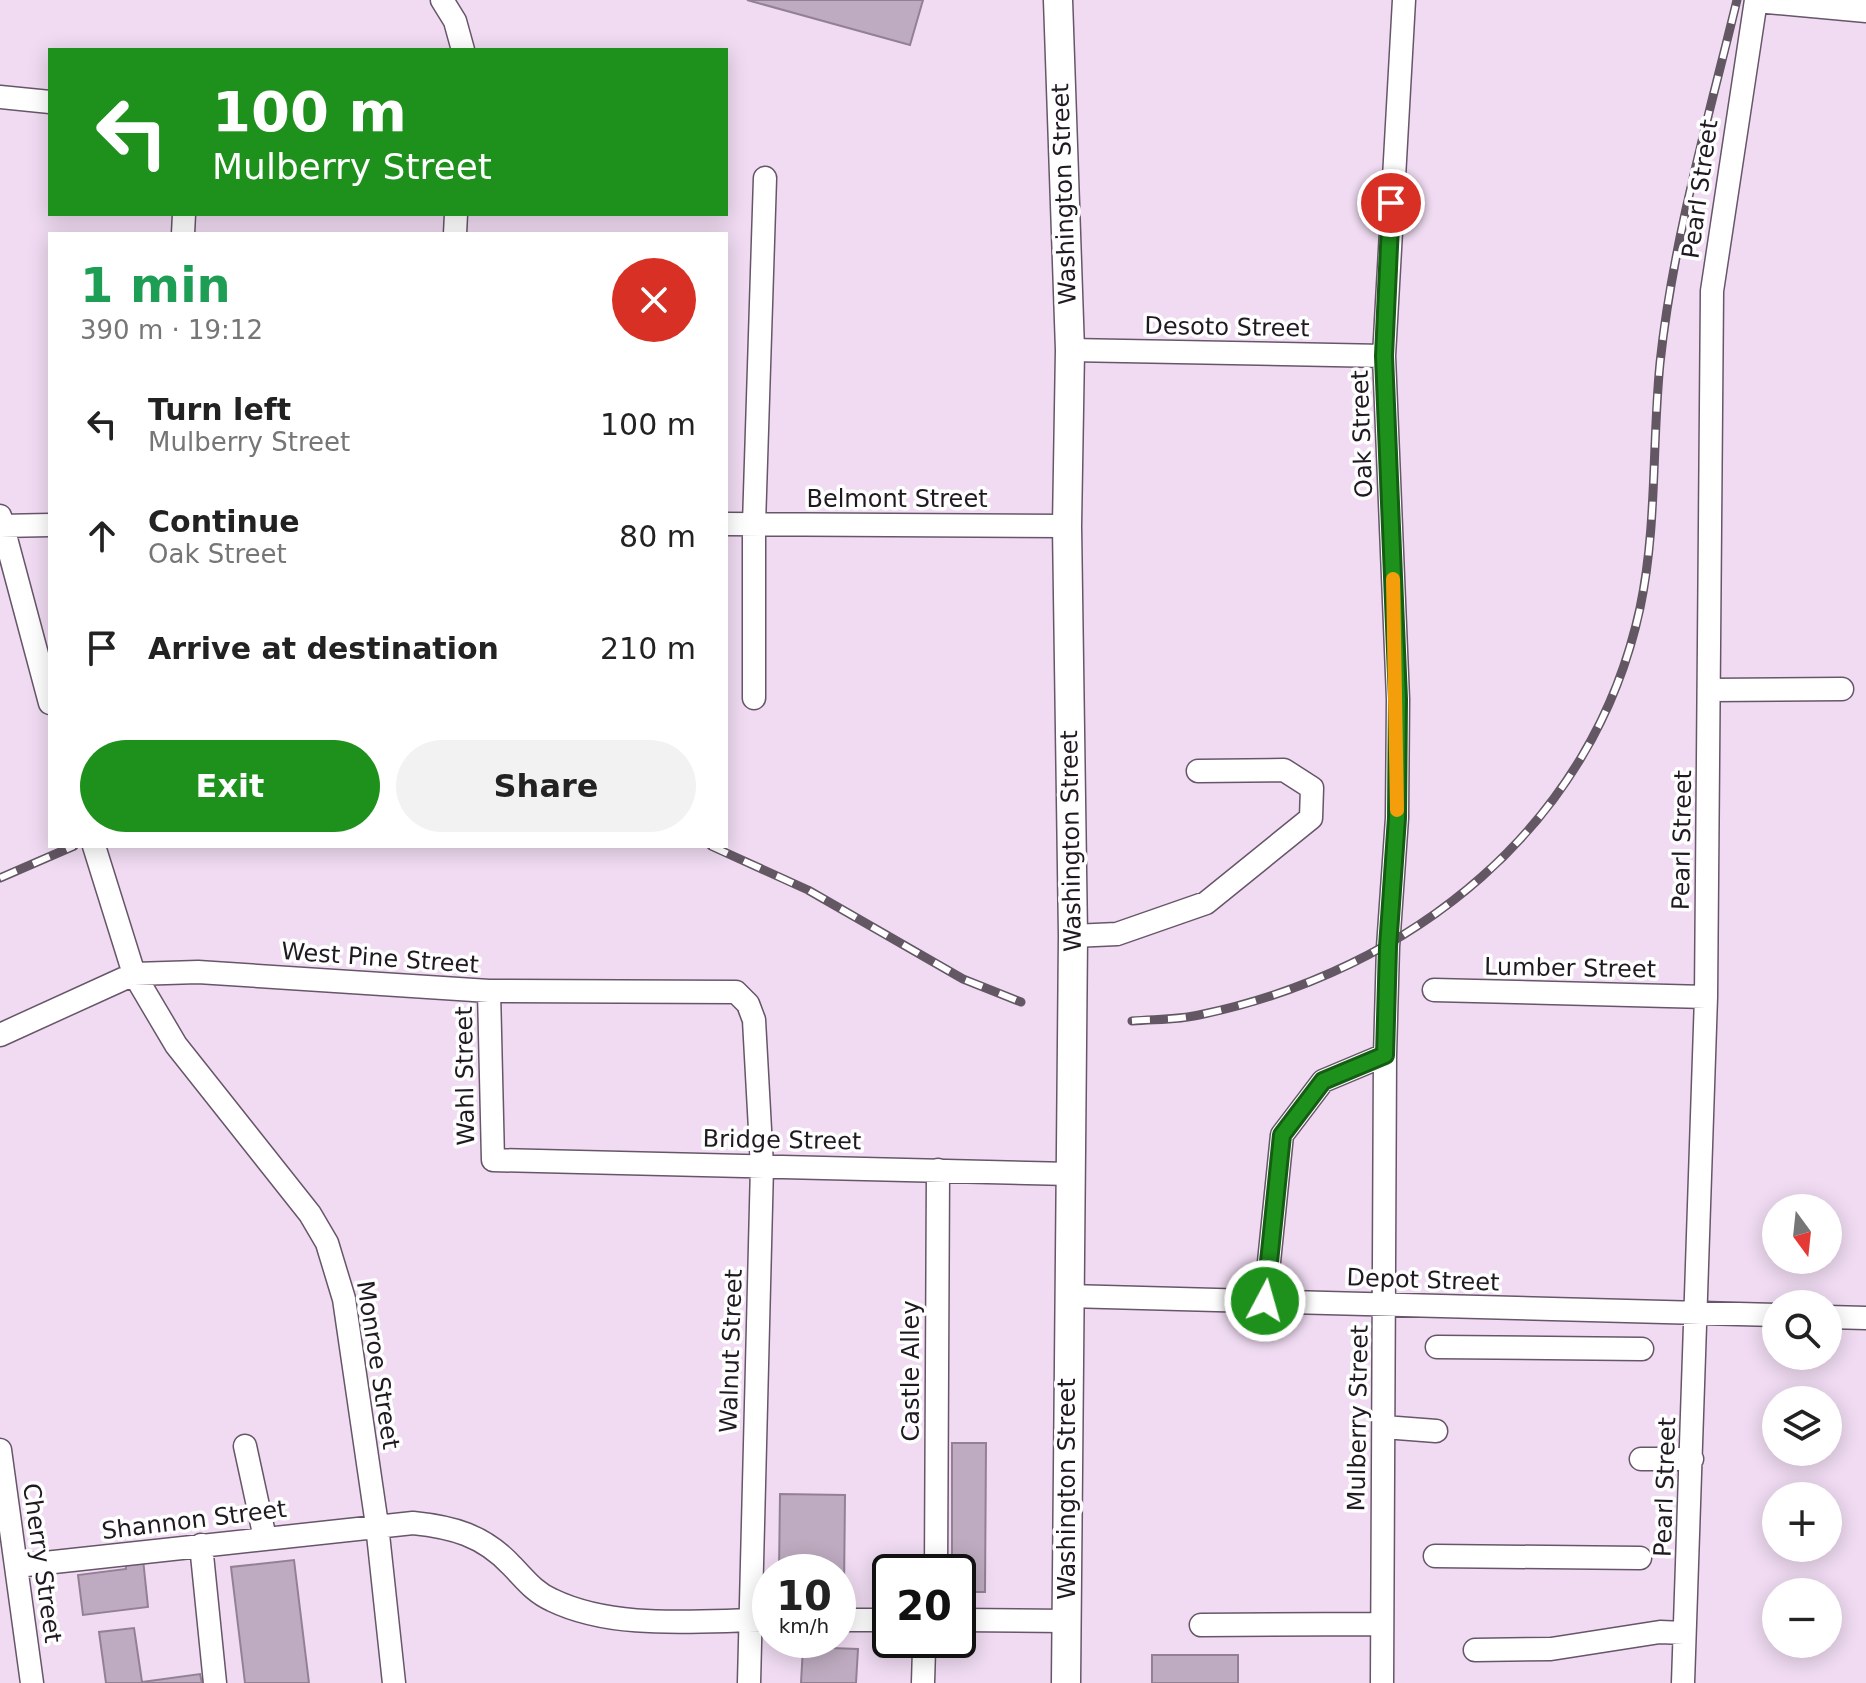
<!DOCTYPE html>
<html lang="en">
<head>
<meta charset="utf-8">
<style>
  :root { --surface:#fff; --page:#f2f2f2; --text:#222; --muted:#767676; --accent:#1e911d }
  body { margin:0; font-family:"DejaVu Sans",sans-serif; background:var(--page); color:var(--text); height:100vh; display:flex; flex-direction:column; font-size:30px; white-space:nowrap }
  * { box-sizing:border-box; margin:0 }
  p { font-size:26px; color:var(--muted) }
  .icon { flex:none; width:44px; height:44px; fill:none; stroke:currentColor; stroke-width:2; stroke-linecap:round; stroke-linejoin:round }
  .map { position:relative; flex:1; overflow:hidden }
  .drawer { position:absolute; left:48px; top:232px; width:680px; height:616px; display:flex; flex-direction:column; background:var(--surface); border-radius:0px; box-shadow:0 4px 20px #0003 }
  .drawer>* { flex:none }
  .hud { position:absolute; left:48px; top:48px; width:680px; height:168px; border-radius:0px; box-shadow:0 4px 20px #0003; background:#1e911d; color:#fff; overflow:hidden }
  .needle { width:52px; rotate:165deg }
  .controls { position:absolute; left:1762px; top:1194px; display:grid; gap:16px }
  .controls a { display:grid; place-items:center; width:80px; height:80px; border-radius:50%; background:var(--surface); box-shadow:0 4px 20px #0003; font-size:40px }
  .speed { position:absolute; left:752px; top:1554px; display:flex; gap:16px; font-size:40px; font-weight:700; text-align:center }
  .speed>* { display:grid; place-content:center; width:104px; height:104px; border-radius:50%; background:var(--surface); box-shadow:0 4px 20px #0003; line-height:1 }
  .speed small { font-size:20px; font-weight:400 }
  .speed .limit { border:4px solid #111; border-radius:12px; background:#fff; color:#111 }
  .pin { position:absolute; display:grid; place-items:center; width:68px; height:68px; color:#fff; margin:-34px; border:4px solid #fff; border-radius:50%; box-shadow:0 2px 8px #0007 }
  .me { position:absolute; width:88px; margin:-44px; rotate:6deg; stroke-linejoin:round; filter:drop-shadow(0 0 6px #0008) }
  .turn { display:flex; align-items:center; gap:28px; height:168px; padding:0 32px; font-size:36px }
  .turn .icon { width:104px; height:104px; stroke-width:2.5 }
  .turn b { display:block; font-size:56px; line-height:68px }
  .round { display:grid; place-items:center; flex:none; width:84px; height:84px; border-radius:42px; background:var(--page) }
  .overview { display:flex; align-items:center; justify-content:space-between; height:136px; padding:0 32px }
  h1 { font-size:48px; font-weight:700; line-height:60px; color:#1e9e55 }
  .button { display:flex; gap:16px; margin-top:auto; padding:16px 32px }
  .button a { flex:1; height:92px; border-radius:48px; background:var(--accent); color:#fff; font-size:32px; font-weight:700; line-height:92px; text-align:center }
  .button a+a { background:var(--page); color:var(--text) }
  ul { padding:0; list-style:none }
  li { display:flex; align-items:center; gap:24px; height:112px; padding:0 32px }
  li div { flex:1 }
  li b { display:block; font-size:30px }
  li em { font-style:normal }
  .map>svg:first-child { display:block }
  .building { fill:#beabc1; stroke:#938095; stroke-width:2 }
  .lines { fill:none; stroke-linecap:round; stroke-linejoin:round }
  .minor-casing { stroke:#675669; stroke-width:25 }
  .major-casing { stroke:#675669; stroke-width:31 }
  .minor { stroke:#fff; stroke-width:22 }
  .major { stroke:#fff; stroke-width:28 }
  .rail-casing { stroke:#635764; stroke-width:9 }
  .rail { stroke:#fff; stroke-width:6; stroke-dasharray:18; stroke-linecap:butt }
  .route-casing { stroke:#145e13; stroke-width:20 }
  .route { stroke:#1e911d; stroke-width:14 }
  .slow { stroke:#f59e0b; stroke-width:14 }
  .labels { text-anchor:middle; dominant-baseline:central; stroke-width:7; stroke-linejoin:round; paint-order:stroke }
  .street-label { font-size:24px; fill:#201921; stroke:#fff }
</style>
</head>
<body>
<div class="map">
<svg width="1866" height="1683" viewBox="0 0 1866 1683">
  <rect width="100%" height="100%" fill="#f0dbf2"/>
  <!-- building -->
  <path class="building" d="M747,0H923L910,45Z
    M952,1443H986L985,1592H958V1572H952Z
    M780,1494L845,1495L844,1589H838V1572H779Z
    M143,1559L148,1607L83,1615L78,1575L126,1569L125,1561Z
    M294,1560L309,1683H245L231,1567Z
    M134,1628L142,1682L200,1674L202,1683H106L99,1632Z
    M803,1647L858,1649L856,1683H801Z
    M1152,1655H1238V1683H1152Z"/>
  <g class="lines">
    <!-- minor casing -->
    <g class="minor-casing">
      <path id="minor" d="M442,0L455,21L463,50
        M1756,1L1866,11
        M0,97L50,102
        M183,234L184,214
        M455,234L456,214
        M1070,350L1384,356
        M0,516L50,703
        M726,524L1067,526
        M0,526L50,525
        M1710,690L1842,689
        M754,698V524L765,178
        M94,846L134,974L176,1045L310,1214L327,1243L344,1299L377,1525L394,1683
        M1073,936L1117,934L1206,903L1311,818L1312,788L1284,770L1198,771
        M1434,990L1706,997
        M489,991L493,1160L1070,1174
        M0,1035L134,974L198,972L489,991L736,992L748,1004L754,1020L762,1166L749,1683
        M1068,1296L1776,1315
        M1265,1301L1282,1135L1323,1081L1385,1055
        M1828,1317L1866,1318
        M1437,1347L1642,1349
        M1384,1427L1436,1431
        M245,1446L265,1538
        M0,1450L32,1683
        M1641,1459H1692
        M201,1545L215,1683
        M1435,1556L1640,1558
        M17,1566L413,1523C452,1527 483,1535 511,1565C525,1579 534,1592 552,1600C616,1631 701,1620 770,1620
        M936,1572L938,1170
        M838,1620H890
        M958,1620L1066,1621
        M1201,1625L1382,1624
        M1475,1650L1551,1649L1660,1632L1684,1633
        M923,1683L924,1649L927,1640
        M1382,1683L1385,1055L1388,947L1397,818L1398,699L1384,356L1404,0
        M1683,1683L1706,997L1712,291L1756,0"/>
    </g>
    <!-- major casing -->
    <g class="major-casing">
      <path id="major" d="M1058,0L1070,350L1067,526L1073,936L1066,1683"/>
    </g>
    <!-- minor -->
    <use href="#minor" class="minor"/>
    <!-- major -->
    <use href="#major" class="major"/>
    <!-- rail casing -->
    <g class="rail-casing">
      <path id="rail" d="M711,846L808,890L963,979L1021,1002
        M0,878L74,846
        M1132,1021C1154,1019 1177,1020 1199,1015C1411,971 1593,827 1640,608C1657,528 1652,444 1660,363C1673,240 1708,120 1737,0"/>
    </g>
    <!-- rail -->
    <use href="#rail" class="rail"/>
  </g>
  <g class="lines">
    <!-- route casing -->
    <g class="route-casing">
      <path id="route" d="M1265,1301L1282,1135L1323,1081L1385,1055L1388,947L1397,818L1398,699L1384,356L1391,203"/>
    </g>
    <!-- route -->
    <use href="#route" class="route"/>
    <!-- slow -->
    <path class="slow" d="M1393,579L1397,810"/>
  </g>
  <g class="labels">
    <!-- street labels -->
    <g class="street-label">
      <text transform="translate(1700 189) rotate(-82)">Pearl Street</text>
      <text transform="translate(1064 194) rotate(-92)">Washington Street</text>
      <text transform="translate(1227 327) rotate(1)">Desoto Street</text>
      <text transform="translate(1362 434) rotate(-92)">Oak Street</text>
      <text x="897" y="499">Belmont Street</text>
      <text transform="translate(1682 840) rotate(-89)">Pearl Street</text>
      <text transform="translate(1071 841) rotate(-91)">Washington Street</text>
      <text transform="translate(380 958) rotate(4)">West Pine Street</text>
      <text transform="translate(1570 968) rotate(1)">Lumber Street</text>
      <text transform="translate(465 1076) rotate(-91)">Wahl Street</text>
      <text transform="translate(782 1140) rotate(1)">Bridge Street</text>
      <text transform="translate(1423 1280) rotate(2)">Depot Street</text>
      <text transform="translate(731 1351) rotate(-88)">Walnut Street</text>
      <text transform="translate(378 1365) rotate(81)">Monroe Street</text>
      <text transform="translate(911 1371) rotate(-90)">Castle Alley</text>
      <text transform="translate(1358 1418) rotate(-89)">Mulberry Street</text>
      <text transform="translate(1665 1487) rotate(-88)">Pearl Street</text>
      <text transform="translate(1067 1489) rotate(-90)">Washington Street</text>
      <text transform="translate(194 1520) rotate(-7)">Shannon Street</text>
      <text transform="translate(42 1563) rotate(82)">Cherry Street</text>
    </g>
  </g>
</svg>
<div class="controls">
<a><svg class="needle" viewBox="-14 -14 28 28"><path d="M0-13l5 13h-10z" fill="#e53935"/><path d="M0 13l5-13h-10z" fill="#767676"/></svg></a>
<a><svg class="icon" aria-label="search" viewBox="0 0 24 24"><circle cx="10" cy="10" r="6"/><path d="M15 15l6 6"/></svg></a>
<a><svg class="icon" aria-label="layers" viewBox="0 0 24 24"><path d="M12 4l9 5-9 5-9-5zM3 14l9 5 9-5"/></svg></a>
<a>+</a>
<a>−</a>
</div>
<div class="speed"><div>10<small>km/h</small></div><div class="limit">20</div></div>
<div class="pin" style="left:1391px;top:203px;background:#d93025"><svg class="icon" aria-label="arrive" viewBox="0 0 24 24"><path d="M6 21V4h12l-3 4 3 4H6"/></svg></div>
<svg class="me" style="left:1265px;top:1301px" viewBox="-20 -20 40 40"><circle r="17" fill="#1e911d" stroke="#fff" stroke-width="3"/><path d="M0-11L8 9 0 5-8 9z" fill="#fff"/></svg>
<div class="hud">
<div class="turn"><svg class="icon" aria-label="left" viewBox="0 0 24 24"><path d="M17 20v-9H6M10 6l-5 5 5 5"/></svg><div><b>100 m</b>Mulberry Street</div></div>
</div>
<section class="drawer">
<div class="overview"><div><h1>1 min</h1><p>390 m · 19:12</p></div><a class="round" style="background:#d93025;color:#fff"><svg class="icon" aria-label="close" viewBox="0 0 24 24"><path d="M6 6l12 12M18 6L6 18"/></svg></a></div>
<ul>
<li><svg class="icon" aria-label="left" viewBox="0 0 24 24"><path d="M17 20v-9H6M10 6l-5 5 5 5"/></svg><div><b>Turn left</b><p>Mulberry Street</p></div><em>100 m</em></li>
<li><svg class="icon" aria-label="ahead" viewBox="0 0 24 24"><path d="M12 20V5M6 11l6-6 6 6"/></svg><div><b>Continue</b><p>Oak Street</p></div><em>80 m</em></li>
<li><svg class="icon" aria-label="arrive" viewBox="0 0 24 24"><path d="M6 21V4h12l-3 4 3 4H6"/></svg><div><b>Arrive at destination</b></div><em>210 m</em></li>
</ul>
<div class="button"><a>Exit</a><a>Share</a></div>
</section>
</div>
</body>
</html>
